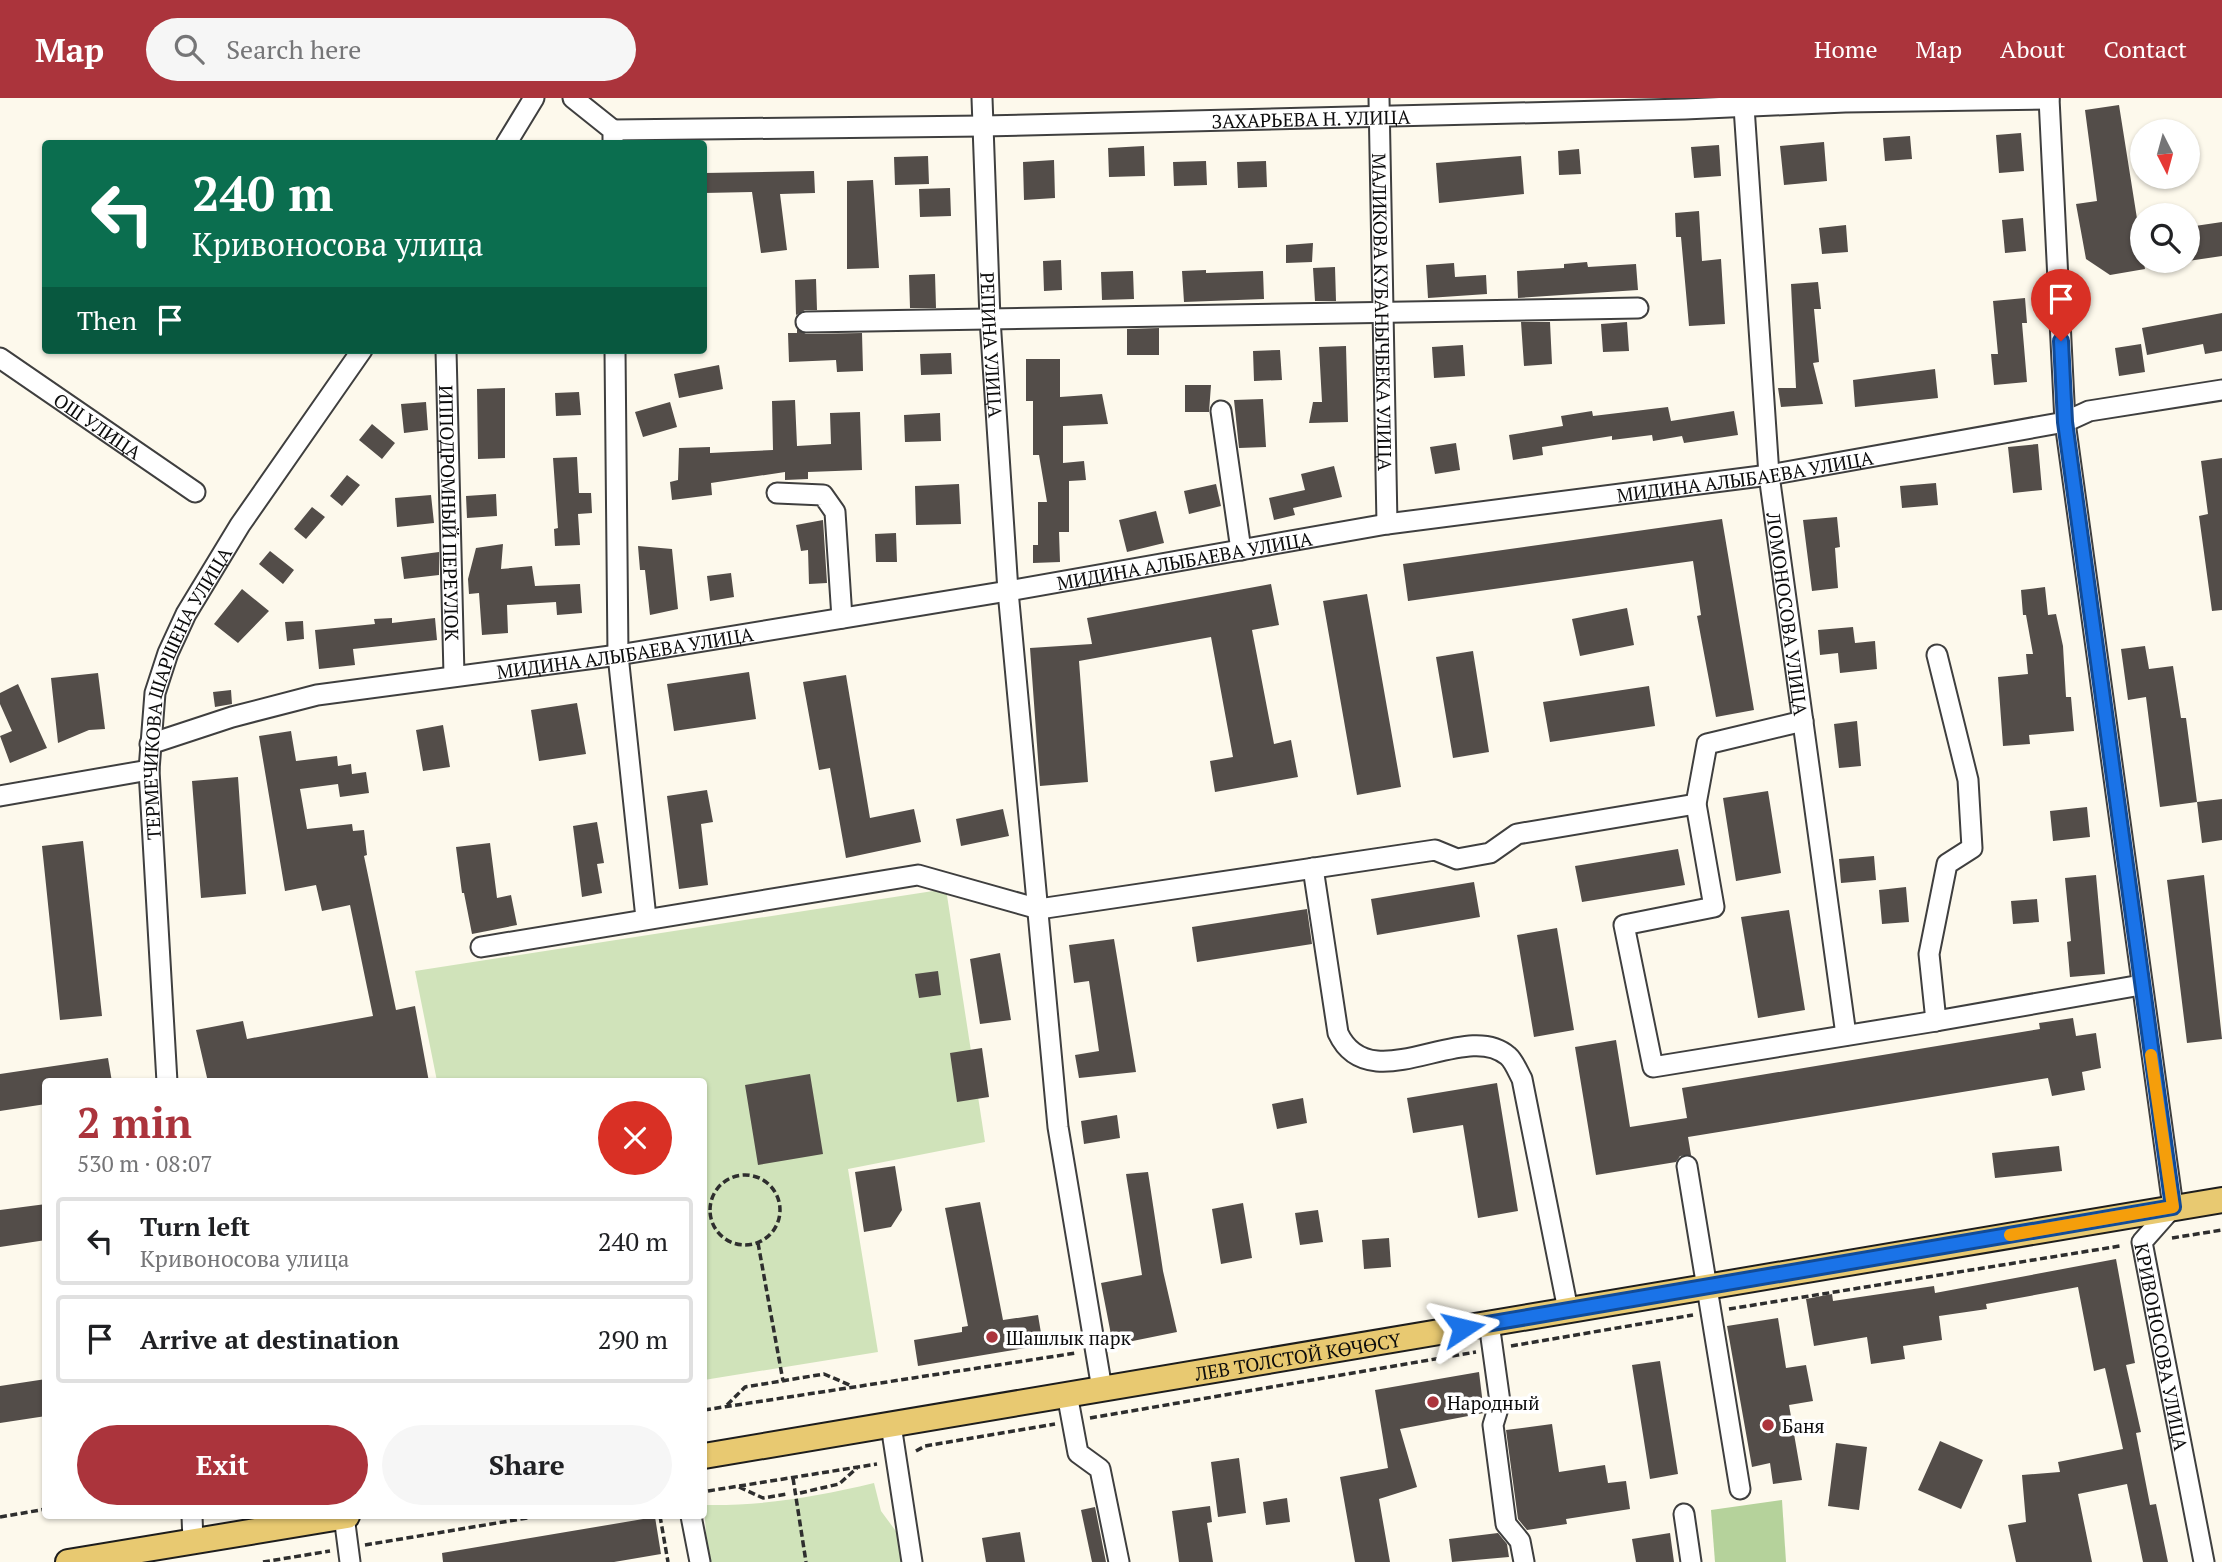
<!DOCTYPE html>
<html lang="en">
<head>
<meta charset="utf-8">
<style>
  :root { --surface:#fff; --page:#f6f6f6; --text:#202124; --muted:#757577; --line:#e0e0e0; --accent:#ab343c }
  body { margin:0; font-family:"PT Serif",serif; background:var(--page); color:var(--text); height:100vh; display:flex; flex-direction:column; font-size:26px; white-space:nowrap }
  * { box-sizing:border-box; margin:0 }
  p { font-size:23px; color:var(--muted) }
  .icon { flex:none; width:38px; height:38px; fill:none; stroke:currentColor; stroke-width:2; stroke-linecap:round; stroke-linejoin:round }
  .map { position:relative; flex:1; overflow:hidden }
  .panel { position:absolute; left:42px; top:980px; width:665px; height:441px; display:flex; flex-direction:column; background:var(--surface); border-radius:7px; box-shadow:0 2px 5px #0004 }
  .panel>* { flex:none }
  .banner { position:absolute; left:42px; top:42px; width:665px; height:214px; border-radius:7px; box-shadow:0 2px 5px #0004; background:#0b6e4f; color:#fff; overflow:hidden }
  .needle { width:46px; rotate:174deg }
  .controls { position:absolute; left:2130px; top:21px; display:grid; gap:14px }
  .controls a { display:grid; place-items:center; width:70px; height:70px; border-radius:50%; background:var(--surface); box-shadow:0 2px 5px #0004; font-size:35px }
  .pin { position:absolute; display:grid; place-items:center; width:60px; height:60px; color:#fff; margin:-72px -30px; border-radius:50% 50% 50% 0; rotate:-45deg; box-shadow:0 0 7px #0007 }
  .pin .icon { rotate:45deg }
  .me { position:absolute; width:77px; margin:-38px; rotate:80deg; stroke-linejoin:round; filter:drop-shadow(0 0 5px #0008) }
  .turn { display:flex; align-items:center; gap:24px; height:147px; padding:0 35px; font-size:32px }
  .turn .icon { width:91px; height:91px; stroke-width:2.5 }
  .turn b { display:block; font-size:49px; line-height:60px }
  .then { display:flex; align-items:center; height:66px; padding:0 35px; background:#0003; gap:14px; font-size:26px }
  .round { display:grid; place-items:center; flex:none; width:74px; height:74px; border-radius:37px; background:var(--page) }
  .head { display:flex; align-items:center; justify-content:space-between; height:119px; padding:0 35px }
  h1 { font-size:42px; font-weight:600; line-height:52px; color:var(--accent) }
  .action { display:flex; gap:14px; margin-top:auto; padding:14px 35px }
  .action a { flex:1; height:80px; border-radius:42px; background:var(--accent); color:#fff; font-size:28px; font-weight:600; line-height:80px; text-align:center }
  .action a+a { background:var(--page); color:var(--text) }
  ul { padding:0; list-style:none }
  li { display:flex; align-items:center; gap:21px; height:88px; margin:0 14px 10px; padding:0 21px; border:4px solid var(--line); border-radius:7px }
  li div { flex:1 }
  li b { display:block; font-size:26px }
  li em { font-style:normal }
  header { display:flex; align-items:center; gap:42px; box-sizing:border-box; height:98px; padding:0 35px; background:var(--accent); color:#fff }
  header strong { font-size:33px }
  nav { display:flex; gap:38px; margin-inline-start:auto; font-size:24px }
  .search { width:490px; height:63px; background:var(--page); display:flex; align-items:center; gap:18px; box-sizing:border-box; padding:0 24px; border-radius:38px; color:var(--muted); font-size:26px }
  .map>svg:first-child { display:block }
  .green { fill:#d0e3ba }
  .forest { fill:#b5d29b }
  .building { fill:#534d49 }
  .lines { fill:none; stroke-linecap:round; stroke-linejoin:round }
  .minor-casing { stroke:#3f3f3f; stroke-width:23 }
  .major-casing { stroke:#1d1d1d; stroke-width:28 }
  .path { stroke:#2e2e2e; stroke-width:3.5; stroke-dasharray:7 3.5; stroke-linecap:butt }
  .minor { stroke:#fff; stroke-width:19 }
  .major { stroke:#e8c971; stroke-width:24 }
  .route-casing { stroke:#114b97; stroke-width:18 }
  .route { stroke:#1a73e8; stroke-width:12 }
  .slow { stroke:#f59e0b; stroke-width:12 }
  .poi-dot { fill:#ab343c; stroke:#fff; stroke-width:2.5 }
  .labels { text-anchor:middle; dominant-baseline:central; stroke-width:7; stroke-linejoin:round; paint-order:stroke }
  .street-label { font-size:19px; fill:#0c0c0c; stroke:#fff }
  .poi-label { font-size:19px; fill:#0c0c0c; stroke:#fff; text-anchor:start }
</style>
</head>
<body>
<header>
<strong>Map</strong>
<div class="search"><svg class="icon" aria-label="search" viewBox="0 0 24 24"><circle cx="10" cy="10" r="6"/><path d="M15 15l6 6"/></svg>Search here</div>
<nav><a>Home</a><a>Map</a><a>About</a><a>Contact</a></nav>
</header>
<div class="map">
<svg width="2222" height="1464" viewBox="0 0 2222 1464">
  <rect width="100%" height="100%" fill="#fdf9ec"/>
  <!-- green -->
  <path class="green" d="M946,791L985,1044L848,1071L878,1254L704,1282V984L437,983L415,873Z
    M874,1385L881,1413L898,1436L903,1464H708L704,1407C764,1408 815,1399 874,1385Z"/>
  <!-- forest -->
  <path class="forest" d="M1782,1402L1786,1464H1715L1711,1412Z"/>
  <!-- building -->
  <path class="building" d="M2119,7L2145,171L2110,177L2086,161L2076,106L2097,103L2085,12Z
    M2021,35L2024,73L1999,75L1996,37Z
    M1910,38L1912,61L1885,63L1883,40Z
    M1824,44L1827,83L1784,87L1780,48Z
    M1719,47L1721,78L1694,80L1691,49Z
    M1144,48L1145,78L1109,79L1108,50Z
    M1579,51L1581,76L1559,77L1558,53Z
    M928,58L929,86L895,87L894,59Z
    M1521,58L1524,96L1439,105L1436,65Z
    M1054,62L1055,100L1024,102L1023,64Z
    M1206,63L1207,87L1174,88L1173,64Z
    M1266,63L1267,89L1238,90L1237,64Z
    M814,73L815,95L780,96L787,152L761,155L752,94L704,95V75Z
    M873,82L879,170L847,171V83Z
    M950,90L951,118L920,119L919,91Z
    M1699,113L1702,163L1721,161L1725,226L1689,228L1681,139H1676L1675,115Z
    M2023,120L2026,153L2005,155L2002,122Z
    M2222,124V158L2188,163V129Z
    M1846,127L1848,154L1822,156L1819,130Z
    M1313,145L1312,164L1286,165V147Z
    M1061,162L1062,192L1044,193L1043,163Z
    M1587,164L1588,169L1636,166L1638,192L1518,200L1517,173L1564,170V166Z
    M1454,165L1455,179L1486,177L1487,196L1428,200L1426,167Z
    M1335,169L1336,203H1315L1313,170Z
    M1206,172V175L1263,173L1264,201L1184,204L1182,173Z
    M1133,173L1134,201L1102,202L1101,174Z
    M935,176L936,210H910L909,177Z
    M816,181L817,212H805L796,217L795,182Z
    M1818,184L1821,211H1814L1819,264L1813,265L1823,306L1781,309L1778,290H1796L1791,186Z
    M2025,200L2027,225H2022L2027,284L1994,287L1991,256H1998L1993,203Z
    M2222,215V253L2205,256L2203,246L2147,257L2142,230Z
    M1521,224H1550L1552,266L1524,268Z
    M1627,224L1629,253L1603,254L1601,226Z
    M1159,230V257H1127V231Z
    M797,231L806,236L862,235L863,273L837,274L836,262L789,264L788,235H797Z
    M2141,246L2145,274L2119,278L2115,250Z
    M1463,247L1465,278L1434,280L1432,249Z
    M1346,248L1348,324L1309,325L1313,304H1322L1319,249Z
    M1280,252L1282,282L1254,283L1253,253Z
    M951,255L952,276L921,277L920,256Z
    M1026,261H1060V299L1102,296L1108,326L1063,328V365L1084,363L1086,382L1069,383V434H1059L1060,464L1033,465V447H1038V404H1047L1039,357H1033V303H1026Z
    M719,267L723,291L679,300L674,276Z
    M1935,271L1938,300L1855,309L1853,282Z
    M1185,287H1211L1209,314H1185Z
    M505,290V360L478,361L477,291Z
    M579,294L581,317L556,318L555,295Z
    M1263,301L1266,349L1239,350L1234,302Z
    M795,302L797,348L831,346L830,315L860,314L862,372L808,374V381L785,382V374L711,385L712,397L672,402L670,384L678,382L679,350L710,349V355L773,352L772,303Z
    M426,304L428,332L404,335L401,306Z
    M670,304L677,329L643,339L635,314Z
    M1668,309L1671,323L1734,313L1738,337L1684,345L1682,338L1653,343L1652,337L1612,342V338L1542,349L1543,357L1513,362L1509,337L1563,328L1561,318L1592,313L1593,318Z
    M940,315L941,343L905,344L904,317Z
    M372,326L395,345L382,361L359,342Z
    M1456,345L1460,372L1435,376L1430,349Z
    M2038,346L2042,392L2013,395L2008,349Z
    M577,359L579,395H591L592,415L578,416L580,447L555,448L554,431L558,430L553,360Z
    M2222,360V512L2212,513L2199,418L2208,416L2201,363Z
    M1334,368L1342,399L1293,410L1295,417L1274,422L1269,400L1305,392L1301,376Z
    M347,377L360,387L342,408L330,398Z
    M1936,385L1938,407L1902,410L1900,388Z
    M959,386L961,426L916,427L915,388Z
    M1216,386L1221,408L1189,416L1184,393Z
    M496,396L497,418L467,420L466,398Z
    M431,397L434,425L397,429L395,400Z
    M312,409L325,419L306,441L294,431Z
    M1156,413L1164,445L1127,454L1119,422Z
    M1837,419L1840,449L1835,450L1838,490L1812,493L1803,422Z
    M1722,421L1754,612L1716,619L1697,518L1701,517L1693,463L1408,503L1403,466Z
    M823,422L827,485L809,486L808,452L801,453L796,427Z
    M896,435L897,464H876L875,436Z
    M503,446L501,471L532,468L535,488L580,486L582,515L557,517L556,504L507,507L508,535L482,537L479,495L469,496L468,481L476,450Z
    M638,448L672,451L678,511L650,517L645,472H640Z
    M270,453L294,472L283,486L259,466Z
    M439,454V477L404,481L401,459Z
    M731,475L734,499L710,503L707,478Z
    M1271,486L1279,527L1252,532L1274,646L1291,642L1298,679L1215,694L1210,663L1233,659L1211,539L1079,563L1088,684L1040,688L1030,550L1092,546L1087,520Z
    M2045,489L2048,517L2056,516L2063,548L2066,599H2071L2074,633L2029,637L2030,646L2003,648L1998,579L2028,576L2026,556H2033L2026,517H2023L2021,492Z
    M242,491L269,513L238,545L214,526Z
    M1367,496L1401,689L1357,697L1323,503Z
    M1627,510L1634,547L1580,558L1572,521Z
    M392,520V525L435,520L437,542L353,551L355,567L319,571L315,532L375,526L374,521Z
    M303,523L304,541L287,543L285,524Z
    M1853,529L1855,545L1875,543L1877,571L1840,575L1838,555L1820,557L1818,532Z
    M2145,548L2149,571L2173,568L2181,620H2186L2197,704L2160,709L2146,599L2128,602L2121,551Z
    M1473,553L1489,654L1453,660L1436,559Z
    M749,574L756,621L674,633L667,586Z
    M98,575L105,631L89,632L58,645L51,580Z
    M846,577L870,720L914,711L921,744L846,760L830,670L819,672L803,584Z
    M18,586L47,650L10,665L0,638L12,633L0,606V595Z
    M1649,588L1655,628L1550,644L1543,604Z
    M231,592L232,606L215,609L213,594Z
    M577,605L586,656L539,663L531,612Z
    M1857,623L1861,668L1839,670L1834,626Z
    M443,627L450,669L423,673L416,632Z
    M291,633L296,663L337,658L338,668L351,666L352,676L366,674L369,695L340,699L338,686L300,691L307,731L352,726L353,733L364,732L367,757L364,758L396,912L415,908L429,984H208L196,932L243,923L247,941L373,918L350,807L322,813L316,787L285,793L259,638Z
    M238,679L246,796L201,800L192,683Z
    M707,692L713,724L701,726L708,787L679,791L667,698Z
    M1768,693L1781,775L1736,783L1723,700Z
    M2222,701V742L2202,745L2197,704Z
    M2087,709L2090,739L2053,743L2050,713Z
    M1003,711L1009,738L961,748L956,721Z
    M597,724L604,765L597,766L602,795L582,799L573,728Z
    M83,743L102,918L60,922L42,748Z
    M490,745L497,800L511,797L517,827L472,836L464,795H462L456,749Z
    M1678,751L1685,787L1582,804L1575,768Z
    M1874,758L1876,782L1841,785L1839,761Z
    M2096,777L2105,876L2070,879L2067,844L2071,843L2065,780Z
    M2204,777L2222,941L2187,945L2167,782Z
    M1474,784L1480,819L1377,837L1371,801Z
    M1906,789L1909,824L1882,826L1879,792Z
    M2037,801L2039,824L2013,826L2011,803Z
    M1307,811L1312,846L1197,864L1192,829Z
    M1789,812L1805,912L1758,920L1741,819Z
    M1557,830L1574,932L1534,939L1517,837Z
    M1114,841L1136,974L1079,980L1075,957L1099,953L1089,883L1074,885L1069,847Z
    M1000,855L1011,922L980,926L970,861Z
    M938,873L941,897L919,900L915,876Z
    M2073,920L2076,938L2096,935L2101,970L2082,974L2085,992L2052,998L2048,980L1688,1039L1691,1057L1680,1058L1676,1064L1596,1077L1575,949L1616,942L1630,1029L1687,1020L1682,990L2040,931L2039,925Z
    M982,950L989,999L957,1004L950,955Z
    M108,960L112,984H46V1006L0,1013V976Z
    M810,976L823,1056L758,1067L745,987Z
    M1497,985L1518,1113L1478,1120L1463,1027L1413,1035L1407,1000Z
    M1303,1000L1307,1025L1277,1031L1272,1006Z
    M1117,1017L1120,1040L1084,1046L1081,1023Z
    M2059,1048L2062,1073L1995,1080L1992,1055Z
    M895,1068L902,1112L891,1129L864,1134L855,1074Z
    M1148,1074L1163,1173L1177,1234L1113,1247L1101,1185L1142,1177L1126,1076Z
    M980,1104L1003,1222L1038,1217L1043,1247L918,1268L914,1242L962,1234V1229L968,1228L945,1110Z
    M1243,1105L1252,1160L1221,1166L1212,1111Z
    M46,1106V1142L0,1149V1112Z
    M1318,1112L1323,1144L1300,1147L1295,1115Z
    M1389,1140L1391,1169L1364,1171L1362,1142Z
    M2116,1161L2135,1265L2126,1267L2141,1334L2136,1335L2150,1407L2156,1406L2168,1464H2143L2127,1386L2078,1396L2092,1464H2016L2008,1427L2026,1424L2022,1377L2060,1374L2058,1364L2123,1351L2105,1270L2094,1273L2078,1189L1986,1206L1987,1211L1939,1218L1942,1242L1903,1248L1905,1261L1871,1266L1867,1239L1814,1248L1806,1201L1832,1196L1833,1203L1934,1188L1935,1195Z
    M1778,1220L1786,1270L1806,1267L1813,1303L1789,1307L1802,1382L1773,1386L1770,1365L1752,1369L1727,1228Z
    M1660,1263L1678,1376L1650,1381L1632,1267Z
    M1479,1274L1484,1315L1400,1331L1417,1389L1379,1401L1390,1464H1355L1340,1379L1388,1370L1375,1292Z
    M46,1281V1318L0,1325V1288Z
    M1552,1326L1559,1374L1605,1367L1608,1385L1626,1383L1630,1411L1566,1421L1567,1426L1527,1432L1518,1421L1506,1332Z
    M1940,1343L1983,1362L1961,1411L1918,1392Z
    M1836,1345L1867,1349L1859,1412L1828,1408Z
    M1239,1360L1246,1415L1218,1419L1211,1364Z
    M1287,1400L1290,1424L1266,1427L1263,1404Z
    M1210,1408L1212,1424L1207,1425L1213,1464H1179L1172,1413Z
    M1095,1409L1106,1464H1092L1081,1412Z
    M655,1419L661,1456L614,1464H443L442,1455Z
    M1020,1434L1025,1464H986L982,1440Z
    M1498,1435L1507,1446L1509,1459L1452,1464L1449,1441Z
    M1670,1435L1674,1464H1636L1632,1441Z"/>
  <g class="lines">
    <!-- minor casing -->
    <g class="minor-casing">
      <g id="minor">
        <path d="M573,0L613,32V46"/>
        <path id="s1" d="M982,0L990,221L1008,493L1058,1029L1102,1291"/>
        <path id="s2" d="M1379,0L1387,426"/>
        <path id="s3" d="M2049,0L2065,324L2173,1109L2142,1144L2204,1464"/>
        <path id="s4" d="M1744,9L1769,377L1846,937"/>
        <path id="s5" d="M613,32L983,28L1685,11L1845,4L2049,1"/>
        <path d="M506,46L534,0"/>
        <path d="M806,224L1638,210"/>
        <path id="s6" d="M446,252L454,577"/>
        <path d="M615,252L618,557L646,820"/>
        <path id="s7" d="M0,260L195,394"/>
        <path d="M1221,313L1241,452"/>
        <path d="M777,395L823,397L835,414L842,520"/>
        <path d="M1937,557L1968,682L1972,750L1947,766L1929,856L1936,923L2141,887"/>
        <path d="M1803,623L1707,646L1696,706L1714,809L1624,827L1653,969L1936,923"/>
        <path id="s8" d="M150,646L232,619L317,597L618,557L1008,493L1387,426L1769,377L2065,324L2089,313L2222,292"/>
        <path d="M0,698L149,672"/>
        <path d="M1313,770L1338,935C1370,1004 1465,920 1508,958C1514,963 1518,974 1522,981L1568,1212"/>
        <path d="M481,849L918,777L1039,811L1435,752L1457,761L1490,755L1517,736L1696,706"/>
        <path id="s9" d="M167,984L149,672L155,595L168,555L186,516L240,427L362,252"/>
        <path d="M1687,1068L1740,1391"/>
        <path d="M1489,1225L1500,1304L1493,1327L1506,1426L1520,1443L1524,1464"/>
        <path d="M1067,1296L1078,1355L1100,1371L1119,1464"/>
        <path d="M891,1327L912,1464"/>
        <path d="M1684,1416L1691,1464"/>
        <path d="M192,1418L193,1443"/>
        <path d="M344,1418L350,1464"/>
        <path d="M691,1418L700,1464"/>
      </g>
    </g>
    <!-- major casing -->
    <g class="major-casing">
      <g id="major">
        <path id="s10" d="M704,1358L2222,1102"/>
        <path d="M68,1464L347,1418"/>
      </g>
    </g>
    <!-- path -->
    <path class="path" d="M710 1112a35 35 0 1 1 70 0a35 35 0 1 1-70 0Z
      M2172,1140L2222,1132
      M758,1145L783,1283
      M1729,1211L2120,1148
      M1511,1248L1693,1217
      M727,1307L745,1289L824,1276L852,1288
      M704,1312L1076,1255
      M1090,1320L1476,1254
      M916,1353L925,1348L1055,1326
      M793,1380L806,1464
      M739,1389L763,1400L787,1396
      M708,1393L877,1366
      M800,1395L839,1386L857,1370
      M660,1418L668,1464
      M0,1419L46,1411
      M365,1447L539,1418
      M263,1464L330,1453"/>
    <!-- minor -->
    <use href="#minor" class="minor"/>
    <!-- major -->
    <use href="#major" class="major"/>
  </g>
  <g class="lines">
    <!-- route casing -->
    <g class="route-casing">
      <path id="route" d="M1463,1230L2173,1109L2065,324L2061,243"/>
    </g>
    <!-- route -->
    <use href="#route" class="route"/>
    <!-- slow -->
    <path class="slow" d="M2010,1137L2173,1109L2151,957"/>
  </g>
  <!-- markers -->
  <g class="poi-dot">
    <circle cx="992" cy="1239" r="7"/>
    <circle cx="1433" cy="1304" r="7"/>
    <circle cx="1768" cy="1327" r="7"/>
  </g>
  <g class="labels">
    <!-- street labels -->
    <g class="street-label">
      <text stroke="none"><textPath href="#s5" startOffset="698">ЗАХАРЬЕВА Н. УЛИЦА</textPath></text>
      <text stroke="none"><textPath href="#s2" startOffset="214">МАЛИКОВА КУБАНЫЧБЕКА УЛИЦА</textPath></text>
      <text stroke="none"><textPath href="#s1" startOffset="247">РЕПИНА УЛИЦА</textPath></text>
      <text stroke="none"><textPath href="#s7" startOffset="119">ОШ УЛИЦА</textPath></text>
      <text stroke="none"><textPath href="#s8" startOffset="1619">МИДИНА АЛЫБАЕВА УЛИЦА</textPath></text>
      <text stroke="none"><textPath href="#s6" startOffset="163">ИППОДРОМНЫЙ ПЕРЕУЛОК</textPath></text>
      <text stroke="none"><textPath href="#s8" startOffset="1052">МИДИНА АЛЫБАЕВА УЛИЦА</textPath></text>
      <text stroke="none"><textPath href="#s4" startOffset="509">ЛОМОНОСОВА УЛИЦА</textPath></text>
      <text stroke="none"><textPath href="#s8" startOffset="485">МИДИНА АЛЫБАЕВА УЛИЦА</textPath></text>
      <text stroke="none"><textPath href="#s9" startOffset="397">ТЕРМЕЧИКОВА ШАРШЕНА УЛИЦА</textPath></text>
      <text stroke="none"><textPath href="#s3" startOffset="1270">КРИВОНОСОВА УЛИЦА</textPath></text>
      <text stroke="none"><textPath href="#s10" startOffset="602">ЛЕВ ТОЛСТОЙ КӨЧӨСҮ</textPath></text>
    </g>
    <!-- poi labels -->
    <g class="poi-label">
      <text x="1006" y="1239">Шашлык парк</text>
      <text x="1447" y="1304">Народный</text>
      <text x="1782" y="1327">Баня</text>
    </g>
  </g>
</svg>
<div class="controls">
<a><svg class="needle" viewBox="-14 -14 28 28"><path d="M0-13l5 13h-10z" fill="#e53935"/><path d="M0 13l5-13h-10z" fill="#757577"/></svg></a>
<a><svg class="icon" aria-label="search" viewBox="0 0 24 24"><circle cx="10" cy="10" r="6"/><path d="M15 15l6 6"/></svg></a>
</div>
<div class="pin" style="left:2061px;top:243px;background:#d93025"><svg class="icon" aria-label="arrive" viewBox="0 0 24 24"><path d="M6 21V4h12l-3 4 3 4H6"/></svg></div>
<svg class="me" style="left:1463px;top:1230px" viewBox="-20 -20 40 40"><path d="M0-17L14 15 0 8-14 15z" fill="#1a73e8" stroke="#fff" stroke-width="4"/></svg>
<div class="banner">
<div class="turn"><svg class="icon" aria-label="left" viewBox="0 0 24 24"><path d="M17 20v-9H6M10 6l-5 5 5 5"/></svg><div><b>240 m</b>Кривоносова улица</div></div>
<div class="then">Then<svg class="icon" aria-label="arrive" viewBox="0 0 24 24"><path d="M6 21V4h12l-3 4 3 4H6"/></svg></div>
</div>
<section class="panel">
<div class="head"><div><h1>2 min</h1><p>530 m · 08:07</p></div><a class="round" style="background:#d93025;color:#fff"><svg class="icon" aria-label="close" viewBox="0 0 24 24"><path d="M6 6l12 12M18 6L6 18"/></svg></a></div>
<ul>
<li><svg class="icon" aria-label="left" viewBox="0 0 24 24"><path d="M17 20v-9H6M10 6l-5 5 5 5"/></svg><div><b>Turn left</b><p>Кривоносова улица</p></div><em>240 m</em></li>
<li><svg class="icon" aria-label="arrive" viewBox="0 0 24 24"><path d="M6 21V4h12l-3 4 3 4H6"/></svg><div><b>Arrive at destination</b></div><em>290 m</em></li>
</ul>
<div class="action"><a>Exit</a><a>Share</a></div>
</section>
</div>
</body>
</html>
